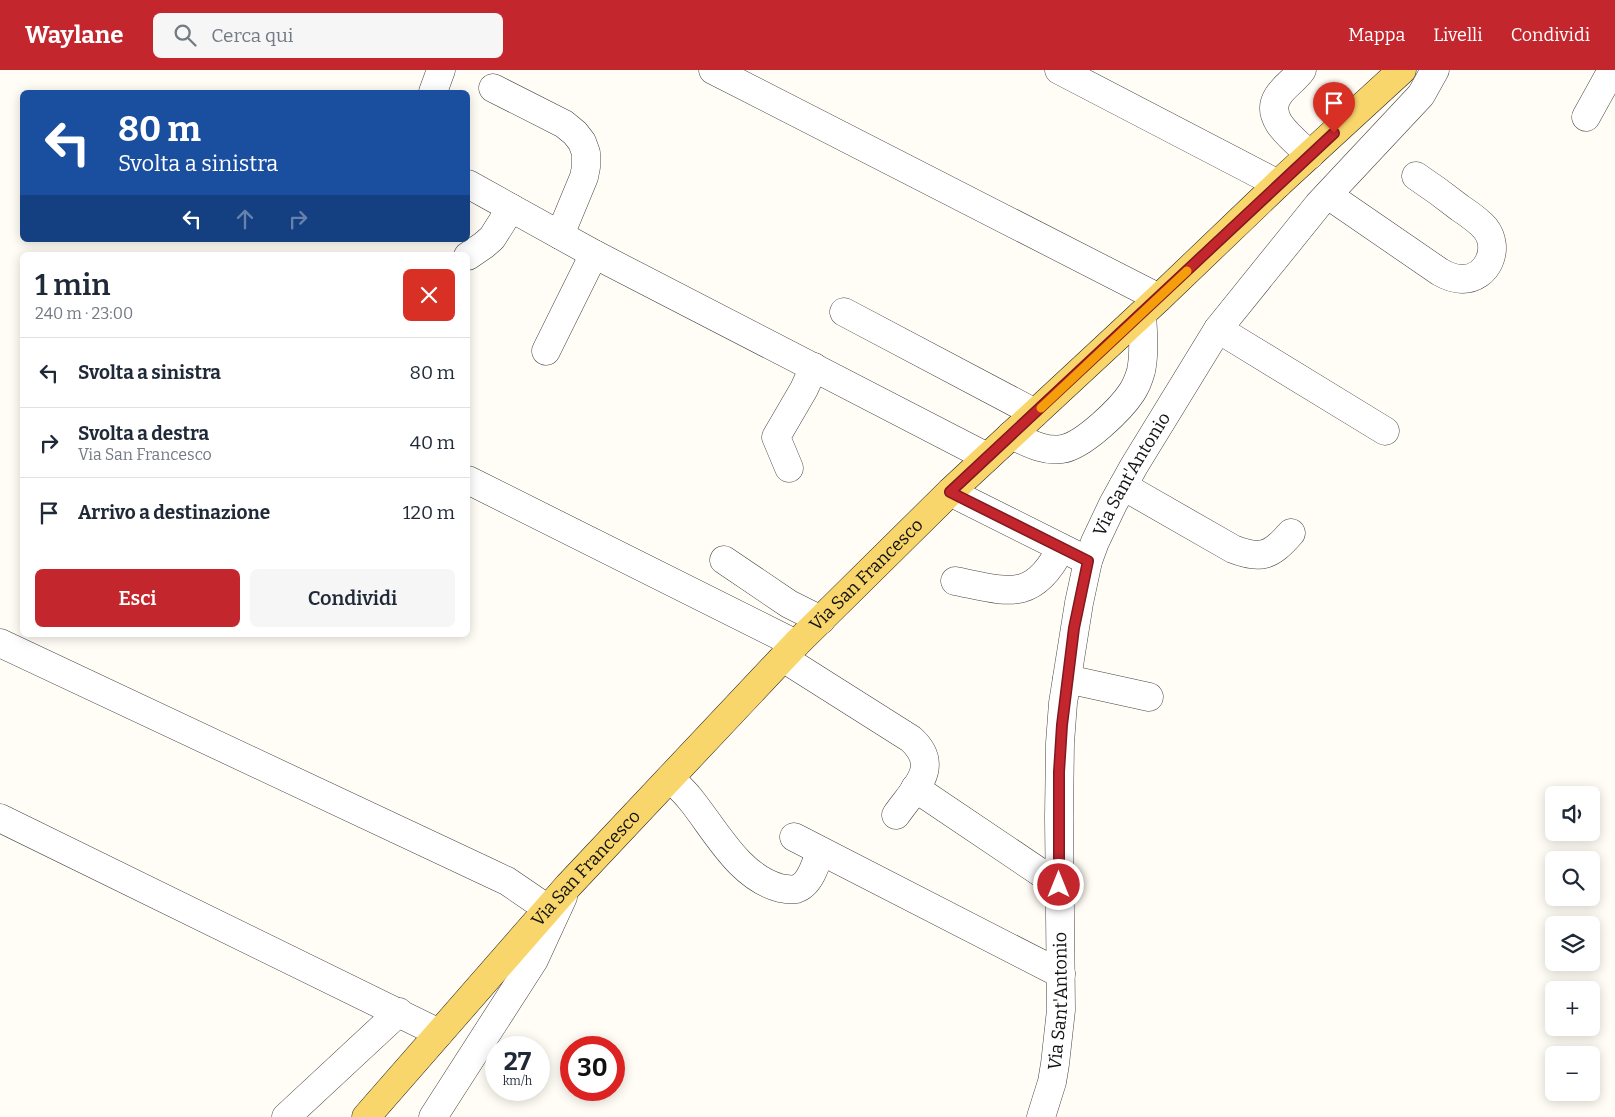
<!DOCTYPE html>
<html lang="it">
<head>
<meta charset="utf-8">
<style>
  :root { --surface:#fff; --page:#f6f6f7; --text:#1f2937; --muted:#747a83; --line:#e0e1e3; --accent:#c4262e }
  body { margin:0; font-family:Bitter,serif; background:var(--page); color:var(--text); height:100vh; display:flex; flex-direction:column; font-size:19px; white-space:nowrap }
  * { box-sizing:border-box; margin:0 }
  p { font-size:16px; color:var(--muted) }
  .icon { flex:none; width:28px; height:28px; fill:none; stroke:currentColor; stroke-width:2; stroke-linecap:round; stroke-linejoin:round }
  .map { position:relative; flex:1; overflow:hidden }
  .details { position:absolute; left:20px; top:182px; width:450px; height:385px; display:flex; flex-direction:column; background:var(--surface); border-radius:8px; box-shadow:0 2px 12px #0003 }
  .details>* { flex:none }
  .banner { position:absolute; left:20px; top:20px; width:450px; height:152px; border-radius:8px; box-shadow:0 2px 12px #0003; background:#1a4fa0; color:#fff; overflow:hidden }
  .controls { position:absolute; left:1545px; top:716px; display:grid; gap:10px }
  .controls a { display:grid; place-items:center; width:55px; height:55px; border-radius:8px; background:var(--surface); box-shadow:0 2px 12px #0003; font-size:25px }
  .speed { position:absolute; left:485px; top:966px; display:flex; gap:10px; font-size:25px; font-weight:700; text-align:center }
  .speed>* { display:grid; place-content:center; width:65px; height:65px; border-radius:50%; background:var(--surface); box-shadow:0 2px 12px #0003; line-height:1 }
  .speed small { font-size:12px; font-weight:400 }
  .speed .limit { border:8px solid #d22; background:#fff; color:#111 }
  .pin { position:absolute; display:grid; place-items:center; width:42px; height:42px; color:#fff; margin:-51px -21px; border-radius:50% 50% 50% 0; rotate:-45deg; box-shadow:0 0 5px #0007 }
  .pin .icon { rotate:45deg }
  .me { position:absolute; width:55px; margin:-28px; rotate:0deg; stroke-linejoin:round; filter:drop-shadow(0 0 4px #0008) }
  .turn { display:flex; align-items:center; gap:18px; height:105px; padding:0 15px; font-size:22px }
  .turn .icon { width:65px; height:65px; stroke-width:2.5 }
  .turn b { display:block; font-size:35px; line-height:42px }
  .lanes { display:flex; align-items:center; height:48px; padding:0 15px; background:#0003; justify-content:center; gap:25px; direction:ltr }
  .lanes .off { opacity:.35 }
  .round { display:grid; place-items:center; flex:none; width:52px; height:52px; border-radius:8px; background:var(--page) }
  .headline { display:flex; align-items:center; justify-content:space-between; height:85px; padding:0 15px }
  h1 { font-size:30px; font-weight:600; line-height:38px }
  .primary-button { display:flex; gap:10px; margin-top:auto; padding:10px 15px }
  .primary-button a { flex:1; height:58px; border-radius:8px; background:var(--accent); color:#fff; font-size:20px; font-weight:600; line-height:58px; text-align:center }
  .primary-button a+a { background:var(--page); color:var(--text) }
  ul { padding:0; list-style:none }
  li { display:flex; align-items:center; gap:15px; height:70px; padding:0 15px; border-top:1px solid var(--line) }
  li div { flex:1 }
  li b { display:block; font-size:19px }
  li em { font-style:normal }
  header { display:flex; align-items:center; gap:30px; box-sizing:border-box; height:70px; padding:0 25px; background:var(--accent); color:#fff }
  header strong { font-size:24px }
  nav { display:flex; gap:28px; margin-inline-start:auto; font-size:18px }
  .search { width:350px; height:45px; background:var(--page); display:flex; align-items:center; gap:12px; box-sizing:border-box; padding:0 18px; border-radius:8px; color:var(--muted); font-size:19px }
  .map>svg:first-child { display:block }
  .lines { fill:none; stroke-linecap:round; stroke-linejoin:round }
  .minor-casing { stroke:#444; stroke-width:29 }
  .major-casing { stroke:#222; stroke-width:29 }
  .minor { stroke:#fff; stroke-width:28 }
  .major { stroke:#f9d66b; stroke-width:28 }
  .route-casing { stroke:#7f191e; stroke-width:12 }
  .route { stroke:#c4262e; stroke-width:9 }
  .slow { stroke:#f59e0b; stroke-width:9 }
  .labels { text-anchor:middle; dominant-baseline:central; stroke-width:5; stroke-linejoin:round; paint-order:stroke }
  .street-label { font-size:18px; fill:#111; stroke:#fff }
</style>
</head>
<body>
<header>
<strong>Waylane</strong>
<div class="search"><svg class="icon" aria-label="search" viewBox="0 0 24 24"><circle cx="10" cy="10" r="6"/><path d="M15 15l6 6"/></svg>Cerca qui</div>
<nav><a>Mappa</a><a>Livelli</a><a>Condividi</a></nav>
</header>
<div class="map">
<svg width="1615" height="1047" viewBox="0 0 1615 1047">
  <rect width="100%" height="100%" fill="#fffdf5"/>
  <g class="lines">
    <!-- minor casing -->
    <g class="minor-casing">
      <g id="minor">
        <path d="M713,0L1159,228"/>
        <path d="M1059,0L1278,114"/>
        <path d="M1302,0C1295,10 1284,16 1278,26C1263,49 1295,70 1310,85"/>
        <path d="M493,18L564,54L575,63L582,72L586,83V97L584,107L560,165"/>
        <path d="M433,22L441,0"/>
        <path d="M1586,47L1612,0"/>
        <path d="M468,114L594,184L987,387"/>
        <path d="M1328,125L1440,202C1447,206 1454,209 1462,209C1488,209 1501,178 1485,158C1478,150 1469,144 1460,138C1446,127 1431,116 1416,106"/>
        <path d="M468,186L484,175L492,168L511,138"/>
        <path d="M844,242L1035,343"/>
        <path d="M1218,259L1385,361"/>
        <path d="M546,281L594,184"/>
        <path d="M1011,365C1027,372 1044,382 1062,379C1083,376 1121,339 1132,322C1136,316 1139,308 1141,301C1145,282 1143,262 1142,244"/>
        <path d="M789,398L776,367L804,319L814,297"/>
        <path d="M468,410L796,574"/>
        <path d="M1123,416L1233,479C1261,490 1271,486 1291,463"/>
        <path d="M950,422L1088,491"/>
        <path d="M724,490L789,534L821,550"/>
        <path d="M955,511C1006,521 1033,534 1061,478"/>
        <path d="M0,573L492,804L507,811L548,839"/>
        <path d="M783,588L911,669C942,697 914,719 896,745"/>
        <path d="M1067,609L1149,627"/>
        <path d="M670,708C677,715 685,722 691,730C716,761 739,807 780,818C785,819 791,820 796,819C810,815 816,794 820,781"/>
        <path d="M915,718L1059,815"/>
        <path d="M0,748L439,963"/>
        <path d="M794,767L1061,904"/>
        <path d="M286,1047L399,942"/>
        <path d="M433,1047L534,890L563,827"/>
        <path id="s1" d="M1041,1047L1052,1012L1055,994L1061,940L1059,747L1060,673L1063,633L1079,533L1088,491L1095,472L1113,434L1134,396L1218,259L1318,135L1421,25L1435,0"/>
      </g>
    </g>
    <!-- major casing -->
    <g class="major-casing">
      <g id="major">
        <path id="s2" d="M366,1047L568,816L796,574L950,422L1159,228L1278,114L1402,0"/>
      </g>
    </g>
    <!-- minor -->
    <use href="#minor" class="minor"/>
    <!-- major -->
    <use href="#major" class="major"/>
  </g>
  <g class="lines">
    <!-- route casing -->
    <g class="route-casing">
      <path id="route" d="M1059,815V702L1062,655L1074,558L1088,491L950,422L1334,63"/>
    </g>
    <!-- route -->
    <use href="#route" class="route"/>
    <!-- slow -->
    <path class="slow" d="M1041,338L1187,201"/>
  </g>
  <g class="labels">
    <!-- street labels -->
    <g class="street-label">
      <text stroke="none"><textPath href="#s1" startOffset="658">Via Sant'Antonio</textPath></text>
      <text stroke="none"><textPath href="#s2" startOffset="738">Via San Francesco</textPath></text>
      <text stroke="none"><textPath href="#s2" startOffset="332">Via San Francesco</textPath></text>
      <text stroke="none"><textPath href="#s1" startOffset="118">Via Sant'Antonio</textPath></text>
    </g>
  </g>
</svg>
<div class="controls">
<a><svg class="icon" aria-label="sound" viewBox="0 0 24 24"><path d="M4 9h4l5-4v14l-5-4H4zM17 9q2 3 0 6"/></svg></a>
<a><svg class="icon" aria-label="search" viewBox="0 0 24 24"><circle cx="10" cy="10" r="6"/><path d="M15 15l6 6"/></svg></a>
<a><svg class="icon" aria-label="layers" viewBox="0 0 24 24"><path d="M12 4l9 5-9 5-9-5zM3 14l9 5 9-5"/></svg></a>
<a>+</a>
<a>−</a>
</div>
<div class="speed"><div>27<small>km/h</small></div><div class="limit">30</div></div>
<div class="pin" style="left:1334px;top:63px;background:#d93025"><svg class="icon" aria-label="arrive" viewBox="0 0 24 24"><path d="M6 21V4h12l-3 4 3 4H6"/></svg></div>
<svg class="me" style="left:1059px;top:815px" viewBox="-20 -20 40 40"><circle r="17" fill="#c4262e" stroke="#fff" stroke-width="3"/><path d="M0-11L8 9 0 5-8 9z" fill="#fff"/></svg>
<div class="banner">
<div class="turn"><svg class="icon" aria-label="left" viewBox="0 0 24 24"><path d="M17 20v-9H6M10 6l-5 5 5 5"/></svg><div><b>80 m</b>Svolta a sinistra</div></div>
<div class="lanes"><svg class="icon" aria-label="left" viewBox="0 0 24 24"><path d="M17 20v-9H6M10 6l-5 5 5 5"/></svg><svg class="icon off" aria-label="ahead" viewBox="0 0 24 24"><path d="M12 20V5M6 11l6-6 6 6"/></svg><svg class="icon off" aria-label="right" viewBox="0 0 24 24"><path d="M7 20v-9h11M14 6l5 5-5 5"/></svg></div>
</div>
<section class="details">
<div class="headline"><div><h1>1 min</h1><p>240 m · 23:00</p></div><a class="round" style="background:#d93025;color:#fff"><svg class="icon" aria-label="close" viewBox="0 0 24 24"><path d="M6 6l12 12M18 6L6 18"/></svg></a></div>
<ul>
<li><svg class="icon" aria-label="left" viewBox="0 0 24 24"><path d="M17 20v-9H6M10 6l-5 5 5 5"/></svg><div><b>Svolta a sinistra</b></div><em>80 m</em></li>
<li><svg class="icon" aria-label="right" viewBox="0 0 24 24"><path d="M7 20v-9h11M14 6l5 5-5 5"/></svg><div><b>Svolta a destra</b><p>Via San Francesco</p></div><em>40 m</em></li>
<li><svg class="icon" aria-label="arrive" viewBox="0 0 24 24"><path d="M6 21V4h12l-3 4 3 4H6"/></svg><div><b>Arrivo a destinazione</b></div><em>120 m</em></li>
</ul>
<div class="primary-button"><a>Esci</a><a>Condividi</a></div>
</section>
</div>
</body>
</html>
